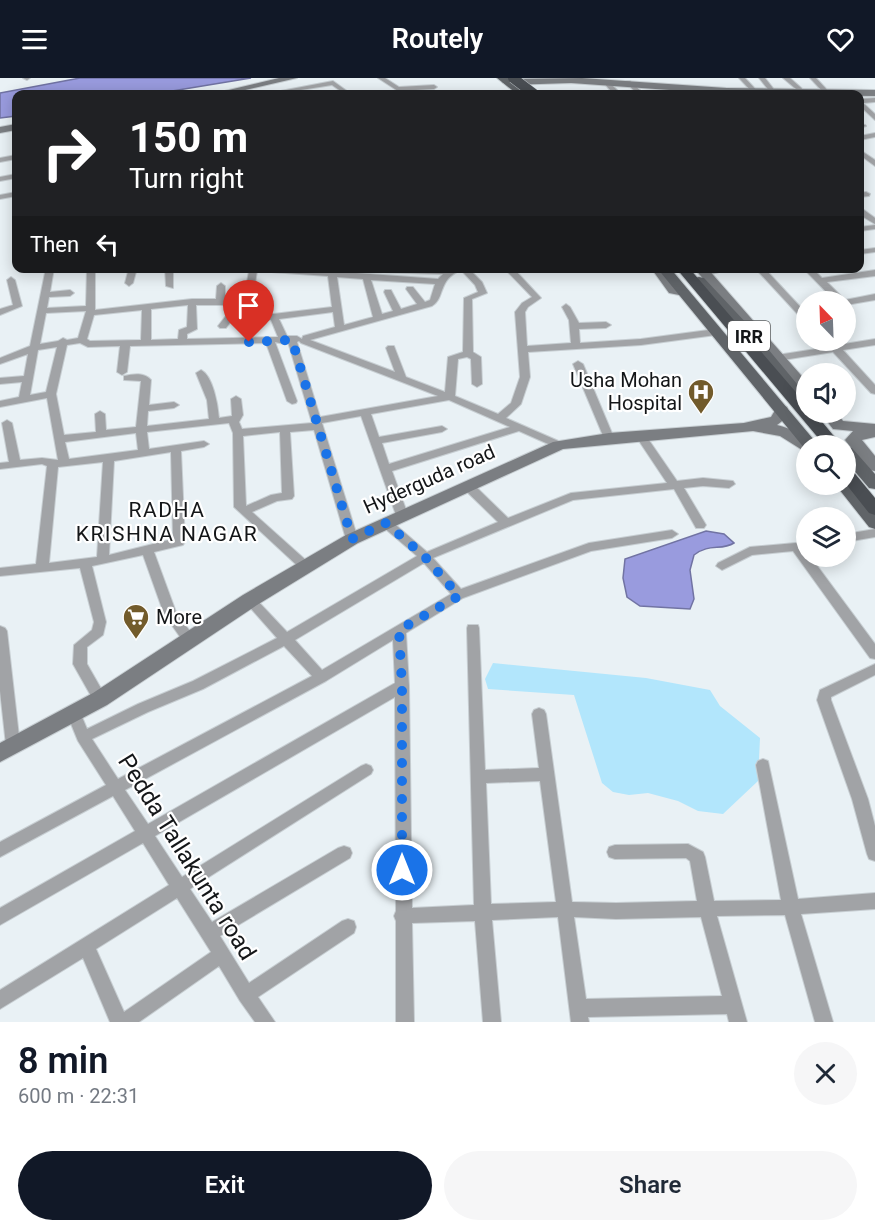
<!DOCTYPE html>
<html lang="en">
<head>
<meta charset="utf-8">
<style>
  :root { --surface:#fff; --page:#f6f6f7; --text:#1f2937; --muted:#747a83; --accent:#111827 }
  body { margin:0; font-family:Roboto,sans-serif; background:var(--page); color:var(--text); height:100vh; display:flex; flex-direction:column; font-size:22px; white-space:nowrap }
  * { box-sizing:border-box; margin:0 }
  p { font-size:20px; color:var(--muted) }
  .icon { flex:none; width:33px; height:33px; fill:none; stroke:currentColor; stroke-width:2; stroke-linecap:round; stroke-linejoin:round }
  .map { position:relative; height:944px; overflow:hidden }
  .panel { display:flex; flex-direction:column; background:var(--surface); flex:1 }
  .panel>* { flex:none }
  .hud { position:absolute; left:12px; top:12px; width:852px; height:183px; border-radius:12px; box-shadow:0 3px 15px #0003; background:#202124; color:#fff; overflow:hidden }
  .needle { width:39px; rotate:337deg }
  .controls { position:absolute; left:796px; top:213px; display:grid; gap:12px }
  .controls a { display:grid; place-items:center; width:60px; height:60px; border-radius:50%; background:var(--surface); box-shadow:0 3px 15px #0003; font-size:30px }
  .pin { position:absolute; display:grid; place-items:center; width:51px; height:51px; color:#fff; margin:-62px -26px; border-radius:50% 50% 50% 0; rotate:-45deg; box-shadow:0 0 6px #0007 }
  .pin .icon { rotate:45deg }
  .me { position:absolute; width:66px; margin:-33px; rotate:0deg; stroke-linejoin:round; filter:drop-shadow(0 0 4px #0008) }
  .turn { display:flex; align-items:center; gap:21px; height:126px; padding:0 18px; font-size:27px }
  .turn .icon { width:78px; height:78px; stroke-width:2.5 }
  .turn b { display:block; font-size:42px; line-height:51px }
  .then { display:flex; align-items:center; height:57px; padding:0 18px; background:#0003; gap:12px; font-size:22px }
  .round { display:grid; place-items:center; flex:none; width:63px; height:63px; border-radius:32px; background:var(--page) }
  .headline { display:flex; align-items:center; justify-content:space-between; height:102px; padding:0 18px }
  h1 { font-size:36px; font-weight:600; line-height:45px; color:var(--accent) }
  .button { display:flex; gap:12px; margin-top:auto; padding:12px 18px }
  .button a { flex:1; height:69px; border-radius:36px; background:var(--accent); color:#fff; font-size:24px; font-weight:600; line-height:69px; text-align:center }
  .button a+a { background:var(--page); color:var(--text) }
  header { display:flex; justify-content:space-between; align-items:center; height:78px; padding:0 18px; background:var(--accent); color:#fff; font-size:27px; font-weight:600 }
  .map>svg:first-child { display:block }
  .green { fill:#b2e6fc }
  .water { fill:#999bde; stroke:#7173a3; stroke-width:1.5 }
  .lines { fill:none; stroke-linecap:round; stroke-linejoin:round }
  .street-casing { stroke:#c7ced2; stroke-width:2 }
  .secondary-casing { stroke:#c7ced2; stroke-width:2 }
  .primary-casing { stroke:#c7ced2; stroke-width:2 }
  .highway-casing { stroke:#c7ced2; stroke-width:2 }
  .street { fill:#a1a3a6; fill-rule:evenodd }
  .secondary { fill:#7b7e82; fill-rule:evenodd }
  .primary { fill:#606468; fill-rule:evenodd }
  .highway { fill:#4a4e53; fill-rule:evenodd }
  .highway-bridge-casing { stroke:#c7ced2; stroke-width:11; stroke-linecap:butt }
  .highway-bridge { stroke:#4a4e53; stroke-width:10 }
  .route { stroke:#1a73e8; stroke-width:10; stroke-dasharray:0 18 }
  .labels { text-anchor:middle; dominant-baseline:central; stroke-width:4.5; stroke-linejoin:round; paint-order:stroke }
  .shield { fill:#fff; stroke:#5a5c5d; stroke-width:1.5 }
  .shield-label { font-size:18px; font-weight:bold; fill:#141618 }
  .poi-label { font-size:20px; fill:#141618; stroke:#fff; text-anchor:end }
  .street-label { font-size:20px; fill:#141618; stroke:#fff }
  .neighbourhood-label { font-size:21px; letter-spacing:1.5px; fill:#141618; stroke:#fff }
  .near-street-label { font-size:24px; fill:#141618; stroke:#fff }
</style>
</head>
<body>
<header><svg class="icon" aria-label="menu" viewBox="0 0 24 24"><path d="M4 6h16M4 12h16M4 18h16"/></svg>Routely<svg class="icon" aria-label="heart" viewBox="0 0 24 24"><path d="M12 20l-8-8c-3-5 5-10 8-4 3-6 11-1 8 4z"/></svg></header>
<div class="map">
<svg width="875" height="944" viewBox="0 0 875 944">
  <rect width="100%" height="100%" fill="#e9f1f5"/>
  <!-- green -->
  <path class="green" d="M493,585L646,600L710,612L720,628L760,660L758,703L723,736L698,733L678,723L648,715L629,717L613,714L602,705L574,617L488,611L485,601Z"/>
  <!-- water -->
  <path class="water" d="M80,0H251L154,16H16V38L0,40V15Z
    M706,453L724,456L734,465C721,473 709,465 694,477L690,492L694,521L690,531L640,528L627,519L623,500L625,481Z"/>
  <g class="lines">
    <!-- street casing -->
    <g class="street-casing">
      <path id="street" d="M23,0H30L27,2Z
        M378,0H385L399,9L434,7L437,9L434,11L398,13Z
        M739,0H745L760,16H754Z
        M759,0H765L776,14L775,15H771Z
        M783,0H790L808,16H802Z
        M810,0H816L829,14V16H825Z
        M603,2H607L619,14V16H607L612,14L603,4Z
        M333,3L351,16H345L332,7L276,16H265Z
        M626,3H630L644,16H638L626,5Z
        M667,13L669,14V16H645Z
        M875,20V24L863,25L875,36V42L860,28V21Z
        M860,46L865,47L866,48L860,50Z
        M875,55V59L860,62V58Z
        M860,72L875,82V88L860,77Z
        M16,77V81L0,84V80Z
        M16,96V100L0,103V99Z
        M16,114V118L0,121V117Z
        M866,114L870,116L869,118L860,119V115Z
        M860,132H864L875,140V146L860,137Z
        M875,147V151L860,153V149Z
        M875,170V174L860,176V172Z
        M46,190H54L50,214L70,212L74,215L70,218L49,219L47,230L86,228L87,190H95V232L192,221H216L217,208L221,205L225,208V221H244L249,193L242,190H288L438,201L443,196L376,194L372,191L468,190L482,204L487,215L472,221L473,274L481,279L482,306L477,309L472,306L471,281L467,279L458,281L455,318L498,336L511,325L520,299L515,234L522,225L532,219L504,190H513L541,220L528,229L525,234L527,268L571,265L569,242L562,229L566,226L570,229L579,245L606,244L611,247L606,250L579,251L580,265L641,261L716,251L721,254L716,257L641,267L528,274L530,299L521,326L506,340L563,365L564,367L563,369H555L519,353L392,393L408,437L402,441L396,437L361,338L322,345L358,461L352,465L346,461L314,352L290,354L294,418L292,421L277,423L252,434L309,485L311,488L309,491H301L234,429L233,355L229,345L147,354L149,371L204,363L209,366L204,369L181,373L185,464L183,467L154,474L176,534L197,563L195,566H185L164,536L143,477L92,488L106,544L103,557L87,569V586L107,621L105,625L100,626L95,625L73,586L74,567L92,552L94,544L80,490L0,498V490L36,486L47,388L42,386L0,391V385L9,384L2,345L7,342L12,345L20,382L42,380L58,382L47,320L0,329V323L19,319L22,304L0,306V300L24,298L28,276L0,286V280L30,268ZM461,192L475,207L478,214L464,220L463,274L448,279L445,314L406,299L394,268H388L386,270L395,294L310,262L432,228C446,219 437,202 461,192ZM257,193L328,198L332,229L273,236L254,232L252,224ZM337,199L363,201L373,239L344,247ZM371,202L435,206L430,222L425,224L413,209H407L406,211L417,226L401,231L391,212H385L384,214L393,233L382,236ZM188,227L187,249L179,252L178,261L151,262V231ZM196,227H243L232,230L218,248L220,250H226L238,234L245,232L247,236L271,242L278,259L187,261V256L197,251ZM142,232L141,262L90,263L87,261L94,237ZM86,233L78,260L67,262L63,260L58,263L40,266L46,235ZM333,234L335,249L303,258L302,261L297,258H287L279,241ZM299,263L301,265L438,318L320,339L297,264ZM275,264L284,266L288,264L312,345L242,351L239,344L243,337L241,321L236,318L231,321L232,338L219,340C218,327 213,298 201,292L196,295L207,322L209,341L147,348L148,333L174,330L179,327L174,324L149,327L151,302C144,294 133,296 124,298V302L141,303L136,349L106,352L105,336L100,333L95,336L96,354L64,357L56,316L67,267L80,265L88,269L120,268L117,294L122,297L127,294L130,268L266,265L287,323L292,326L296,325L297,323ZM57,269L46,314L30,317L38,272ZM449,322L510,349L389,386L382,365L442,354L447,351L442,348L379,359L371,336ZM280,354L282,415L271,417L246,428L243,358ZM136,355L138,372L69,381L65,364ZM171,374L173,461L109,477L114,383ZM103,384L97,479L49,485L58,389Z
        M129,190H137L133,205L129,208L125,205Z
        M165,190H173V210L166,208Z
        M714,190H735L703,198L699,195Z
        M755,190H764L807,236V244L804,243Z
        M803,190H812L822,200L875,192V198L827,204L845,222L875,216V222L846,227V224H836Z
        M11,199L15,202L22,228L0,237V231L13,227L7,202Z
        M875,261V267L843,272L875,307V316L871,315L833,274L777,283L772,280L777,277L829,269L824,262H834L838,267Z
        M578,283L583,286L614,360L613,362H605L604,360L573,286Z
        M640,354L644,355L677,403L703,400L733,403L735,406L729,410L703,408L684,410L706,447L704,450H696L674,411L573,422L433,480L461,511L589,465L672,452L678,456L672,460L591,473L463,520L406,555L409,608L412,830L474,827L467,550L468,547H478L479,550L485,692L539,690L532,636L534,632L539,630L544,632L546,636L572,824L616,825L697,823L690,783L686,780L615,781L609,779L607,774L609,769L615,767L688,766L703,774L705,779L714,823L781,822L756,687L758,683L763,681L768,683L798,821L875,815V831L801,836L833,944H815L785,837L717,838L747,944H729L727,936L588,939L589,944H571L558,839L492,842L501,944H483L475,843L412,845L414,944H396V843L394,838L396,833L395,619L155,758L182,799L361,688L366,686L371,688L373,692L371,696L190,811L212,844L338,770L344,768L350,770L352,775L350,780L220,858L249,905L342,843L348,841L354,843L356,849L354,855L258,919L275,944H255L240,923L219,888L139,944H110L83,880L0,931V912L169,807L143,765L0,847V830L135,753L113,718L0,779V764L106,707L78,663L67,636L69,632L74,630L79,632L87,651L138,626L193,603L277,560L246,525L244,522L246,519H254L287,554L417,478L382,448L380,445L382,442H390L427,474L498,444L464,411L462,408L464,405H472L508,440L571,415L667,405L635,357ZM424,485L451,516L322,592L295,562ZM393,562L395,605L148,746L125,712L326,603ZM284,568L312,598L118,701L92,661L148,634L203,611ZM540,703L556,824L491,826L486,705ZM177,820L211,874L124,934L96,871ZM574,839L616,841L701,839L722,918L586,921Z
        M875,451V459L846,464V456Z
        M807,464V472H805L807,478H810L875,566V581L870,580L793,473L752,477L722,492L716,488L718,485L750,469Z
        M0,548L5,550L7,553L20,667L18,671L13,673L8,671L6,667L0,613Z
        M875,586V597L831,619V622L868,721L875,748V783L869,781L867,776L852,721L817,622L820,612Z"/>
    </g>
    <!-- secondary casing -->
    <g class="secondary-casing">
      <path id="secondary" d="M279,0H297L228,16H212Z
        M582,0L726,10L875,12V18L726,16L571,5L507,7L502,4L507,1Z
        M16,46V52L0,55V49Z
        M651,190H664L679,209L689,213V219L669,215Z
        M694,190H707L807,304V318L802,316Z
        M782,327L787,329L790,337L777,347C792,351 803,356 813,368H807V375L780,358L753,353L563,371L358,465L257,527L107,627L0,684V665L93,615L243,517L346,457L553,364L609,355L744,345L771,339L777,329Z
        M820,334H836L843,343L875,346V359L862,362L875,378V393L869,392L845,362L853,353L833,351Z"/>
    </g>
    <!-- primary casing -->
    <g class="primary-casing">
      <path id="primary" d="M497,0H508L527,16H517Z
        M657,190H670L819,368H807L805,371Z
        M699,199L704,200L749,248L807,318V333L802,331L739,254L694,206V200Z
        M846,368L852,370L875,396V411L869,410L846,383Z
        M846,401L875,433V451L869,449L835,406H846Z"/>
    </g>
    <!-- highway casing -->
    <g class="highway-casing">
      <path id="highway" d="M676,190H689L807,327V334H814L842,368H825Z
        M846,391L852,392L875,420V437L869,435L846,406Z"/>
    </g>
    <!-- street -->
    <use href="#street" class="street"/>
    <!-- secondary -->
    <use href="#secondary" class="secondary"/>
    <!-- primary -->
    <use href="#primary" class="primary"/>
    <!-- highway -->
    <use href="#highway" class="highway"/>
    <!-- highway-bridge casing -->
    <g class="highway-bridge-casing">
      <path id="highway-bridge" d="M513,0L534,16"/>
    </g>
    <!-- highway-bridge -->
    <use href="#highway-bridge" class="highway-bridge"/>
  </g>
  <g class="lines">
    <!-- route -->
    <path class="route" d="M249,264L292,262L352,461L386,445L425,479L459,518L399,552L402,608V792"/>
  </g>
  <!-- icons -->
  <defs>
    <g id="hospital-pin" transform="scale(1.35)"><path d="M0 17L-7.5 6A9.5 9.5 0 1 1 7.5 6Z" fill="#725b2b" stroke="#fff"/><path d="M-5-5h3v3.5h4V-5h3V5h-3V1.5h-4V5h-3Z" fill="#fff"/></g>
    <g id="supermarket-pin" transform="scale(1.35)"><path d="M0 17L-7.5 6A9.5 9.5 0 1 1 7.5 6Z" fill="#725b2b" stroke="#fff"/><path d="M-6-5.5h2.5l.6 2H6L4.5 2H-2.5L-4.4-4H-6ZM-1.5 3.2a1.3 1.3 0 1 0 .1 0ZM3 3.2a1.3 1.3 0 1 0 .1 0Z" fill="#fff"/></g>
  </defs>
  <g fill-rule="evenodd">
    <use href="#hospital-pin" x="701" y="314"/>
    <use href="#supermarket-pin" x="136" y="539"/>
  </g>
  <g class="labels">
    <!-- shield labels -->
    <rect class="shield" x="728" y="243" width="42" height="30" rx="4.5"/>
    <g class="shield-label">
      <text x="749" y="258">IRR</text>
    </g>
    <!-- poi labels -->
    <g class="poi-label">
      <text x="682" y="302">Usha Mohan<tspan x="682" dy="23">Hospital</tspan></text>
      <text x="156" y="539" text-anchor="start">More</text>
    </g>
    <!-- street labels -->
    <g class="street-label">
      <text transform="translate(429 401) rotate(-24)">Hyderguda road</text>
    </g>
    <!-- neighbourhood labels -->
    <g class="neighbourhood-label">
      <text x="167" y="432">RADHA<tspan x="167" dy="24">KRISHNA NAGAR</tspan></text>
    </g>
    <!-- near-street labels -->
    <g class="near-street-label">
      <text transform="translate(187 779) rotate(58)">Pedda Tallakunta road</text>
    </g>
  </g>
</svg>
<div class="controls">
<a><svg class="needle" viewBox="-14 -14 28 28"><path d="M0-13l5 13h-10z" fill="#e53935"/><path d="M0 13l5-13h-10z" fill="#747a83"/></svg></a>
<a><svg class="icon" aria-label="sound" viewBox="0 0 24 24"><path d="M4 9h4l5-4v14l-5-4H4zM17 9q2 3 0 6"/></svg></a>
<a><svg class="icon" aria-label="search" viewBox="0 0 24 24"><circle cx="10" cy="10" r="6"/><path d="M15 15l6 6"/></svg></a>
<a><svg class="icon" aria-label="layers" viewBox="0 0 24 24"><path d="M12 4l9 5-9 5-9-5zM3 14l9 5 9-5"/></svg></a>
</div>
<div class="pin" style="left:249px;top:264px;background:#d93025"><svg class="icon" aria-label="arrive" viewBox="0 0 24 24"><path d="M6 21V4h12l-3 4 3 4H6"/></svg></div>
<svg class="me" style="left:402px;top:792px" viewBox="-20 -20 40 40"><circle r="17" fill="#1a73e8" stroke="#fff" stroke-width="3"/><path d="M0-11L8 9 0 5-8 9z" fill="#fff"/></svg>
<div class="hud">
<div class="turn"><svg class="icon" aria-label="right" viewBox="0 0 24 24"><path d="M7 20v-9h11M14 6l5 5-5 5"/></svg><div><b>150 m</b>Turn right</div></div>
<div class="then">Then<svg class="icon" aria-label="left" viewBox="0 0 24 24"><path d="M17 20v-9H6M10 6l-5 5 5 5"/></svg></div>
</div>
</div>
<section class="panel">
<div class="headline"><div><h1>8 min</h1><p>600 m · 22:31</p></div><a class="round"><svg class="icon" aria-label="close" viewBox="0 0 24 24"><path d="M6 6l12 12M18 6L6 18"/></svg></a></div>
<div class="button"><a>Exit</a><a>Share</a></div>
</section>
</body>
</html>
